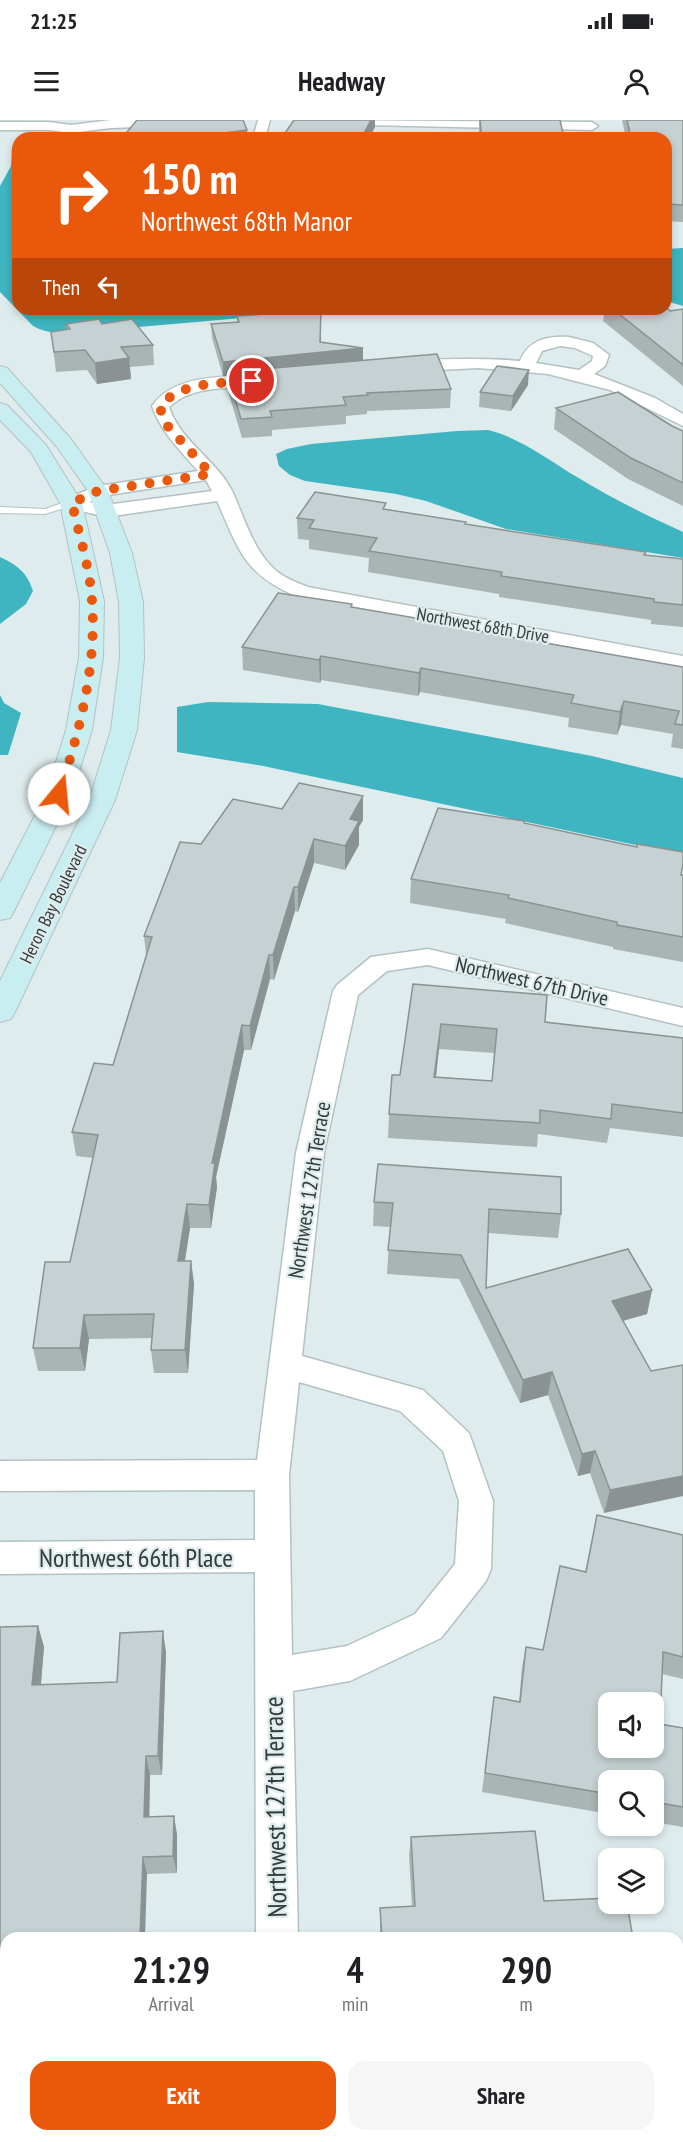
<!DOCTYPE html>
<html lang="en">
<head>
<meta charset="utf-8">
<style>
  :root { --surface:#fff; --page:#f6f6f6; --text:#202124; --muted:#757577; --accent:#ea580c }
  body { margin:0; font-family:"PT Sans Narrow",sans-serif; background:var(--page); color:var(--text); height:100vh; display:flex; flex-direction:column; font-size:22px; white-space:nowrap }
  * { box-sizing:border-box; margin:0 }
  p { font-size:20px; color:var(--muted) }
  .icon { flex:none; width:33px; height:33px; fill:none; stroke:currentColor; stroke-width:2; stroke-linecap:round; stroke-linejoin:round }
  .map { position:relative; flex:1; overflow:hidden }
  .panel { position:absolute; left:0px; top:1812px; width:684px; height:210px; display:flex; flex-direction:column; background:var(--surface); border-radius:18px 18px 0 0; box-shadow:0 3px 9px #0003 }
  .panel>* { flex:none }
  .hud { position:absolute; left:12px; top:12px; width:660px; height:183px; border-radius:18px; box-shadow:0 3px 9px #0003; background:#ea580c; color:#fff; overflow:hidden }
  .buttons { position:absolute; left:598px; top:1572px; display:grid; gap:12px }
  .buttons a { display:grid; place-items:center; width:66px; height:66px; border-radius:12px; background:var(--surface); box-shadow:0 3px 9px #0003; font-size:30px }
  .pin { position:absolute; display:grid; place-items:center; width:51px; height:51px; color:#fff; margin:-26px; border:3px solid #fff; border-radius:50%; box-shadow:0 2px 6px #0007 }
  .me { position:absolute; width:66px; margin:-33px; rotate:17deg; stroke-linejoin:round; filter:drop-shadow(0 0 4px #0008) }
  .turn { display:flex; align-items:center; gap:21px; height:126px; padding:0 30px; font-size:27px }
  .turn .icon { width:78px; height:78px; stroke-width:2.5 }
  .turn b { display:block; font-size:42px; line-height:51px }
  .then { display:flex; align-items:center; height:57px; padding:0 30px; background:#0003; gap:12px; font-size:22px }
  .eta { display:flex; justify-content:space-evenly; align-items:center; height:102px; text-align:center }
  .eta b { font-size:36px; font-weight:700; line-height:42px }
  .button { display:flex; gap:12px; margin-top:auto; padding:12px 30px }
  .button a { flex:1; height:69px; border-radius:18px; background:var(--accent); color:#fff; font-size:24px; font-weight:700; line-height:69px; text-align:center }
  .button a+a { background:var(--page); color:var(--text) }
  .status { display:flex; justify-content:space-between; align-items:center; height:42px; padding:0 30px; background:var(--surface); direction:ltr }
  .status svg { height:16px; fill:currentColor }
  header { display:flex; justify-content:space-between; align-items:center; height:78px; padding:0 30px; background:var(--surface); font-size:27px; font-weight:700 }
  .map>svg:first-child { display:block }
  .water { fill:#3eb5c0 }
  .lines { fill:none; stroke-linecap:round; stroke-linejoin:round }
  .lane-casing { stroke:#b4c1c2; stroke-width:2 }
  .street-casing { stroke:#b4c1c2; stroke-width:3 }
  .secondary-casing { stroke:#b4c1c2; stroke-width:2 }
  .lane { fill:#fff; fill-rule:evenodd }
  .street { fill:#fff; fill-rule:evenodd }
  .secondary { fill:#c9eef1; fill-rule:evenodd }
  .wall { fill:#a9b4b5; fill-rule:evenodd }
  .shaded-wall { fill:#8a9293 }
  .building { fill:#c5d1d2; stroke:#8a9293; stroke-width:1.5; fill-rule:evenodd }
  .route { stroke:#ea580c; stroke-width:10; stroke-dasharray:0 18 }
  .labels { text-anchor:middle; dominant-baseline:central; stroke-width:4.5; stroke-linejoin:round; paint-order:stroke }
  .far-street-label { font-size:18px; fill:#353a3a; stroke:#dfeced }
  .street-label { font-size:21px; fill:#353a3a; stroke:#dfeced }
  .near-street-label { font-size:26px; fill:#353a3a; stroke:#dfeced }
</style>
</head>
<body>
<div class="status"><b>21:25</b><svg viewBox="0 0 49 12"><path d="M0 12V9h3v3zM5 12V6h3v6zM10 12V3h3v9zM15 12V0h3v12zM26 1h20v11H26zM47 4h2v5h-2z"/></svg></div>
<header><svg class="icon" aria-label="menu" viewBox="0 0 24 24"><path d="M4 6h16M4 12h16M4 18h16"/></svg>Headway<svg class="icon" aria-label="person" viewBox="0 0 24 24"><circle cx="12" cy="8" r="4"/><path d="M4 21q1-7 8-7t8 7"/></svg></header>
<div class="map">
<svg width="683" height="2022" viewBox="0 0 683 2022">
  <rect width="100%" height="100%" fill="#dfeced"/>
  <!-- water -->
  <path class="water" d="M18,22V189H343L71,213C57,213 45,213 33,206L0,172V66L11,46L12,27Z
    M683,128V186L666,181V129Z
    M488,310C521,318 548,340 577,357C611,378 646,395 683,412V438L506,409L426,381L396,374L305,361L290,355L279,346L276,334L287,329L311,324L457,311Z
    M0,437C17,445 27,452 33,471L26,484L0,504Z
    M0,575L4,583L21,593L8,635H0Z
    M208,582L318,584L592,636L683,658V735L263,646L177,632V587Z"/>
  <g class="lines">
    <!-- lane casing -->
    <g class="lane-casing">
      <path id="lane" d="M71,380L75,383L74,385L45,394L0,393V387L45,389Z"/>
    </g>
    <!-- street casing -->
    <g class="street-casing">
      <path id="street" d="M111,0H224L218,4L111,8L71,13L49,10H0V2H49L71,5Z
        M258,0H270L265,18H253Z
        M316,0L592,2L598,6L592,10L322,4Z
        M569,217L593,223L609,235L605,246L594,254L655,278L683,294V306L610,270L548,254L478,248L403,252L395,247C404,236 502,239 520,241C529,219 548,216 569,217ZM560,226L575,228L593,236L592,241L579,250L536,243L542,231Z
        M264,255L272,260L270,263C235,272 198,261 169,287C181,323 219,341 234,375C244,398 253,428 272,447C282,457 295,462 308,467L683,536V548L296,476C244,454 239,430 217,381L106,397L65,387L62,383L65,379L98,366L198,351C180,330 161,312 152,286C175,253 228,257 264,255ZM206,360L212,371L106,385L89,382L102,376Z
        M428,829L683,888V906L428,845L387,851L358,875L324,1033L302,1236L423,1270L469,1313L493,1381L491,1449L486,1461L441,1518L350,1561L293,1571L298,1818H256L255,1452L0,1454V1422L255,1420V1370L0,1371V1341L257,1340L296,1033L333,871L337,865L371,837ZM299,1262L400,1291L443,1331L459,1381L455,1444L415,1494L347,1526L292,1535L289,1355Z
        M258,2016H302V2022H258Z"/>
    </g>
    <!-- secondary casing -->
    <g class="secondary-casing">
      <path id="secondary" d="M0,246L7,248L71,319L108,371L132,433L143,482L144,538L137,610L115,680L15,892L11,899L0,902V861L89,680L111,610L120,538L119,482L110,433L88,371L57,327L0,263Z
        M0,283L7,285L46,325L82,383L104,481L103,537L92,610L72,674L14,791L10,798L0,800V763L46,674L66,610L79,537L80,481L60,383L31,332L0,300Z"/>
    </g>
    <!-- lane -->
    <use href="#lane" class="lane"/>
    <!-- street -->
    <use href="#street" class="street"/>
    <!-- secondary -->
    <use href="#secondary" class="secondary"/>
  </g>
  <!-- wall -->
  <path class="wall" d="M479,0H560L564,18H479Z
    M622,0H683V102L666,101V18H626Z
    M375,7L369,18H277L283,16Z
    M605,189H666L670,191L683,189V266L603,201Z
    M321,190V223L363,240L451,269L450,288L367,291V294L346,296V304L272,310V316L242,318L228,271L227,256H223L212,218L211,204L237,202V196Z
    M66,204H102L153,225L154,245L130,247L131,259L97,264L87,250L56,252L51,212L67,209Z
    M528,265L511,291L479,287L480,272Z
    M556,288L672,306L683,311V386L628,359L554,309Z
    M386,389L466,402V404L645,436L683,439V507L651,504V500L499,477V474L368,452L369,438L309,429V420L298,419L297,398Z
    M352,484V488L445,505L683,547V629L671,627L673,614L621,605L617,615L568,607L569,598L420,572L418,576L321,560L320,563L243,550L242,527Z
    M282,689L363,700L359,707V725L345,750L314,743L298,792L295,791L274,860L270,859L251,930H244L216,1057L217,1067L211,1108H190L185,1141H191L194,1164L188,1253H154L151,1230L152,1218L89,1219L85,1251H38L33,1228L70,1142L93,1038L76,1036L72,1012L113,945L146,835L144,816L201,724Z
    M524,703L683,755V842L613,829V827L505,803L506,799L410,783L411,759Z
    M413,864L545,902L683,918V1017L610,1008L607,1023L538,1014L537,1027L388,1018L389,994L400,955ZM439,929L494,933L492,961L436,957Z
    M374,1082L561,1094L558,1118L488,1113L486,1168L652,1170L647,1194L623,1201L651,1251L604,1393L590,1353L578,1356L548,1275L520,1283L459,1159L387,1154L390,1107L373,1106Z
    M597,1395L683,1415V1559L662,1554L660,1604L683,1608V1707L654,1702V1660H609V1694L482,1672L494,1577L519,1582L522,1547L526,1527L543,1530L585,1452Z
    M38,1506L44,1527L41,1565L117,1562L166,1532L162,1655H150L149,1697L177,1714V1753L147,1754L6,2016H141V2022H0V1507Z
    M411,1717L544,1781L633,1818H380V1788L412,1786L409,1735Z"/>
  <!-- shaded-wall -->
  <path class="shaded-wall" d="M371,0H375V7L369,18H363V15Z
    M247,10V18H193L194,17Z
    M321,190L320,232L363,228V243L227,252V256H223V242Z
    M129,238L131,259L97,264L95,243Z
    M529,250L528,265L511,291L513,276Z
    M321,536V560L320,563L319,540Z
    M421,548L420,572L418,576L419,553Z
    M624,581L621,605L617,615L620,592Z
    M363,676V700L359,707V725L345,750V726L350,699Z
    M314,719V743L298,792V767Z
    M294,767L295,791L274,860L273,835Z
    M269,835L270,859L251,930L250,906Z
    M441,904L439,929L433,982L434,957Z
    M242,905L244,930L216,1057L217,1067L211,1108L209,1085L212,1043Z
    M187,1084L190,1108L181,1164L178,1141Z
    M191,1141L194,1164L188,1253L185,1230Z
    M652,1170L647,1194L607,1205L612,1181Z
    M84,1195L89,1219L85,1251L80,1228Z
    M552,1252L548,1275L520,1283L523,1260Z
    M595,1331L590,1353L578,1356L582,1334Z
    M683,1356V1376L604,1393L610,1370Z
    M38,1506L44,1527L39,1585L32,1565Z
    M163,1511L166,1532L162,1655L158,1636Z
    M146,1636L150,1655L149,1715L144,1697Z
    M174,1696L177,1714V1753L173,1736Z
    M143,1737L147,1754L145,1818H140Z
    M135,2016H141V2022H137Z"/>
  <!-- building -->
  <path class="building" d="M137,0H243L247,10L194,17L193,18H122Z
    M294,0H371L363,15H358L355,18H277L279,16H283Z
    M480,0H560L564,18H482Z
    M627,0H683V85L666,84V18H631Z
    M666,187L670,191L683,189V245L613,189H666Z
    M321,190L320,222L363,228L223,242L211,204L239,202L237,196Z
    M99,199L102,204L132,199L153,225L121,227L129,238L95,243L85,230L54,232L51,212L70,209L66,204Z
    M437,234L451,269L367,273L368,275L343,277L346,285L270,291L272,297L241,299L227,252Z
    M497,246L529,250L513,276L480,272Z
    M618,272L672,306L683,311V363L631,338L556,288Z
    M315,372L386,383L383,389L466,402L465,404L646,432L644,435L683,439V485L654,482V479L501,456L502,452L369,431L377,418L309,408L314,400L297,398Z
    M278,473L352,484L351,487L445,503L444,505L505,516L683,547V605L675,604L679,591L624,581L620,592L571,583L574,575L421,548L419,553L321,536L319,540L242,527Z
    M299,663L363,676L350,699L359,701L345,726L314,719L298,767H294L273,835H269L250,906L242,905L212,1043H215L209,1085L187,1084L178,1141H191L185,1230H151L154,1194L84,1195L80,1228H33L45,1142H70L98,1015L72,1012L94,943L113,945L152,817L144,816L180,722L201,724L233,679L282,689Z
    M438,688L524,701V703L637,727V724L683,732V744L681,755H683V817L617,805V802L508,778L509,775L411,759Z
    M413,864L547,875L545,902L683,918V993L612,984L611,999L540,990V1003L389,994L392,955H400ZM441,904L497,909L492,961L434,957Z
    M378,1044L561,1057V1094L489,1089L486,1168L628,1129L652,1170L612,1181L651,1251L683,1245V1356L610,1370L595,1331L582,1334L552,1252L523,1260L461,1135L388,1130L393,1083L374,1082Z
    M597,1395L683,1415V1537L663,1532L660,1604L683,1608V1687L654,1682V1660H609V1674L485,1653L494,1577L520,1582L526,1527L543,1530L560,1446L586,1452ZM609,1582H654V1628H609Z
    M38,1506L32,1565L117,1562L120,1513L163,1511L158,1636H146L144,1697L174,1696L173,1736L143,1737L140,1818H6V2016H135V2018H133V2022H0V1507Z
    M535,1711L544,1781L609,1778V1784H627L633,1818H382L380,1788L415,1786L411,1717Z
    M400,2016H623L624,2022H387V2019L400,2018Z"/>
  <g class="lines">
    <!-- route -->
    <path class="route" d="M59,674C79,613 97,547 92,481C90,448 79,415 72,383L98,371L211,354L163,301L160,286C182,261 220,264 252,261"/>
  </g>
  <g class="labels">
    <!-- far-street labels -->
    <g class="far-street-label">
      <text transform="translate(483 505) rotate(10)">Northwest 68th Drive</text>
      <text transform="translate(53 784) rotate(-64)">Heron Bay Boulevard</text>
    </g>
    <!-- street labels -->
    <g class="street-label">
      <text transform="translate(532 861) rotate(13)">Northwest 67th Drive</text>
      <text transform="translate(309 1070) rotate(-81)">Northwest 127th Terrace</text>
    </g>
    <!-- near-street labels -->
    <g class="near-street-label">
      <text x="136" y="1437">Northwest 66th Place</text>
      <text transform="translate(275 1687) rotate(-91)">Northwest 127th Terrace</text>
    </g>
  </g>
</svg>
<div class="buttons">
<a><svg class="icon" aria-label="sound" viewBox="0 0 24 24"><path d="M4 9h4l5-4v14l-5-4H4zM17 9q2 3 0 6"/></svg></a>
<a><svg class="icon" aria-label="search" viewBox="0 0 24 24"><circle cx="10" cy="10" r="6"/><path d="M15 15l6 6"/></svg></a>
<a><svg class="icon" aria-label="layers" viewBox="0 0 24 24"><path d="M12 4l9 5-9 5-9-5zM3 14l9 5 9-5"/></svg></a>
</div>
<div class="pin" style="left:252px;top:261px;background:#d93025"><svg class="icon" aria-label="arrive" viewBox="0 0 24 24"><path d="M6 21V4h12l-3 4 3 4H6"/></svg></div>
<svg class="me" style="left:59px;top:674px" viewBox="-20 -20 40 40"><circle r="19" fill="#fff"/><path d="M0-13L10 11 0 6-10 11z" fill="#ea580c"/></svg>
<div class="hud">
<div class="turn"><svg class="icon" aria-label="right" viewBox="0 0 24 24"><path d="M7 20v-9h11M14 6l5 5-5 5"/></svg><div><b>150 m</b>Northwest 68th Manor</div></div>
<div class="then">Then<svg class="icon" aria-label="left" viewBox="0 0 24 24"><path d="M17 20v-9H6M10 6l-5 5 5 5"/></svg></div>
</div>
<section class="panel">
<div class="eta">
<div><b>21:29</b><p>Arrival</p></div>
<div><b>4</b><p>min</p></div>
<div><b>290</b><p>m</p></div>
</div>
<div class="button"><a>Exit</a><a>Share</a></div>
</section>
</div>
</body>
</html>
